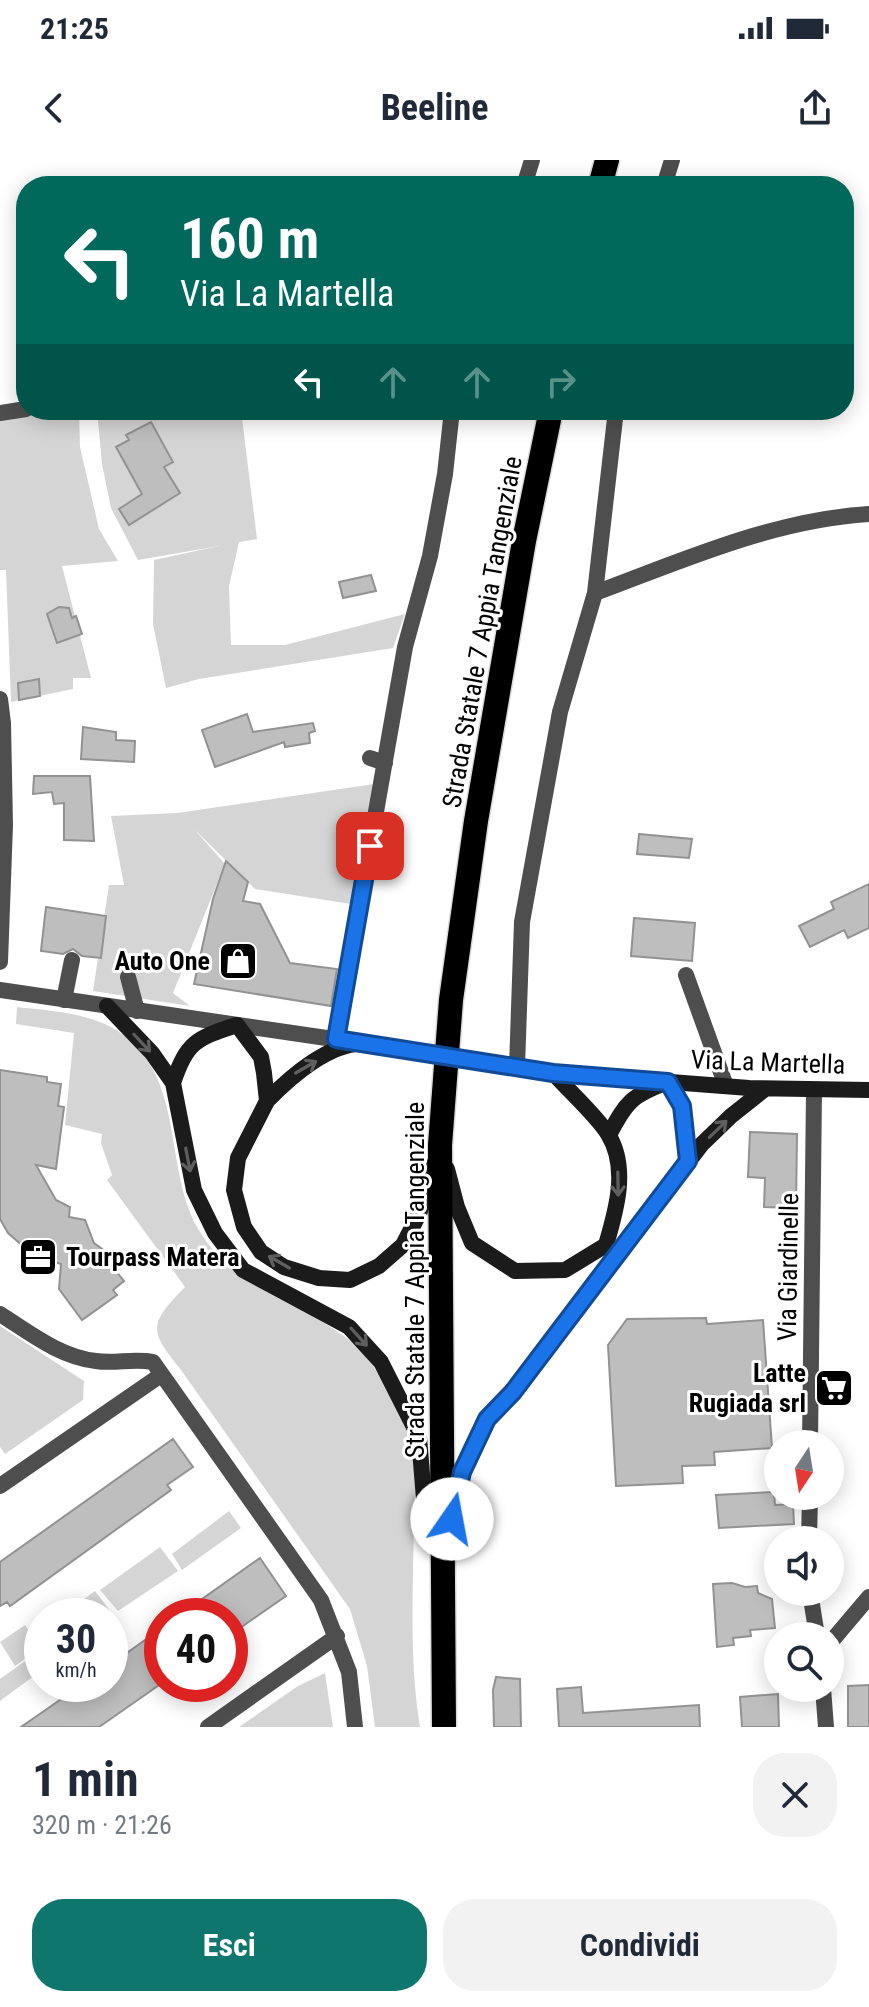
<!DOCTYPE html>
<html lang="it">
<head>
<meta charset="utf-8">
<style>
  :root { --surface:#fff; --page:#f2f2f3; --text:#1f2937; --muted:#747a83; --accent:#0f766e }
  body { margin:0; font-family:"Roboto Condensed",sans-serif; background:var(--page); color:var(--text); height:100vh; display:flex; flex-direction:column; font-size:30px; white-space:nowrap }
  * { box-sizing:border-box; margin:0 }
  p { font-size:26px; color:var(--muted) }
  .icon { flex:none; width:44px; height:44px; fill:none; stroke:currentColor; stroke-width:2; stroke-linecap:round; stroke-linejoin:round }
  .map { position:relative; height:1567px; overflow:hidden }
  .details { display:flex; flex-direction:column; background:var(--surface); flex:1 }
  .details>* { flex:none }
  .top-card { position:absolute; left:16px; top:16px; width:838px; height:244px; border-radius:32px; box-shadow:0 4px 20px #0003; background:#00695c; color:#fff; overflow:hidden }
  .needle { width:52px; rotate:192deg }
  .fabs { position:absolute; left:764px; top:1270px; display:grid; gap:16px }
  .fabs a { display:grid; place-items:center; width:80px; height:80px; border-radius:50%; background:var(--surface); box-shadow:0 4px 20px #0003; font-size:40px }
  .speed { position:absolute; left:24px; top:1438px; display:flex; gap:16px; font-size:40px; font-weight:700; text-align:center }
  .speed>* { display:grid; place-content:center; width:104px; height:104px; border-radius:50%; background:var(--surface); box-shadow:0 4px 20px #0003; line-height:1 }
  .speed small { font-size:20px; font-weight:400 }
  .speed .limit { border:12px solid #d22; background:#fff; color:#111 }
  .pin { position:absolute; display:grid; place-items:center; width:68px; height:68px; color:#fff; margin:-34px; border-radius:16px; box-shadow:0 4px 12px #0006 }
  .me { position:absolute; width:88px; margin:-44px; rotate:12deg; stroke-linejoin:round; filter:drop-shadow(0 0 6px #0008) }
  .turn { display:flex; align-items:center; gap:28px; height:168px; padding:0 32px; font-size:36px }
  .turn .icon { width:104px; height:104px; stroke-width:2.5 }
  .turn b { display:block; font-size:56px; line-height:68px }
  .lanes { display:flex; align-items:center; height:76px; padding:0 32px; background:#0003; justify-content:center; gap:40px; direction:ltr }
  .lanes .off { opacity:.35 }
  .round { display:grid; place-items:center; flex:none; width:84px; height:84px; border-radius:32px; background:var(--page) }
  .head { display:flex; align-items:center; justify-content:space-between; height:136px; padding:0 32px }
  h1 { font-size:48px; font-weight:700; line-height:60px }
  .primary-button { display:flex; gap:16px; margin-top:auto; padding:16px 32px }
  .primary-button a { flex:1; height:92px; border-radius:32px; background:var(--accent); color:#fff; font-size:32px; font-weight:700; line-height:92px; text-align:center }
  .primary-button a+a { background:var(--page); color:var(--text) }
  .status { display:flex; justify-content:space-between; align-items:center; height:56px; padding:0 40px; background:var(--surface); direction:ltr }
  .status svg { height:22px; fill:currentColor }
  header { display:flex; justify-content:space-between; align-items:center; height:104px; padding:0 32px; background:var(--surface); font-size:36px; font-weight:700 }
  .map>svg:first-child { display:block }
  .green { fill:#d5d5d5 }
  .building { fill:#bebebe; stroke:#929292; stroke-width:2 }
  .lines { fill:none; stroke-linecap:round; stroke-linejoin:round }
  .highway-casing { stroke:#dbdbdb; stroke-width:27 }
  .street { stroke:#4e4e4e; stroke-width:16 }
  .secondary { stroke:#1b1b1b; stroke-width:16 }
  .highway { stroke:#000; stroke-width:24 }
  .secondary-bridge { stroke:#1b1b1b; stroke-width:16 }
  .oneway { stroke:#5f5f5f }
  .route-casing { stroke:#114b97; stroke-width:20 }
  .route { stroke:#1a73e8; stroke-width:14 }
  .labels { text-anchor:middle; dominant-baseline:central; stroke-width:6; stroke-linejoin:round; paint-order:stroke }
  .street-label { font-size:26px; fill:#000; stroke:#fff }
  .poi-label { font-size:26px; font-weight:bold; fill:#000; stroke:#fff; text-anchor:end }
</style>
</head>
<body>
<div class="status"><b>21:25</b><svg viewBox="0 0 49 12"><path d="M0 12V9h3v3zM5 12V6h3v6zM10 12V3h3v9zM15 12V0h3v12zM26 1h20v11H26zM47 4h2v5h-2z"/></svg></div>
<header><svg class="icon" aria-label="back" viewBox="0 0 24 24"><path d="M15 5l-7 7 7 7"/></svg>Beeline<svg class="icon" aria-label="share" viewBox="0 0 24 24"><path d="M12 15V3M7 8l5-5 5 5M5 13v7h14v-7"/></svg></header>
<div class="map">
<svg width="869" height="1567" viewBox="0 0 869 1567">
  <rect width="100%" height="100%" fill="#fff"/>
  <!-- green -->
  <path class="green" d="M26,250H79L80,287L99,369L118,401L62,406L91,518H73V529L11,542L6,410H0V255Z
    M97,250H241L257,379L239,382L229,426L231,485H285L405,454L393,488L199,519L166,528L153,464L154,400L219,386L138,400L111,348L102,304Z
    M381,623L351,744L255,729L194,669L225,704L173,833L190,846L93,831L109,725H124L111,656L177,653Z
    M17,847C53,851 97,853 126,877C186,925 163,1012 200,1072C235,1129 295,1140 345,1177C372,1196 400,1245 410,1277C418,1302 414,1335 414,1362C413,1429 409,1500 420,1567H375L367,1506L350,1449L181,1210C149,1170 148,1165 185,1127L107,1020L112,1015L101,983L102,974L65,965L74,873L16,864Z
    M0,1166L84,1221L83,1240L5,1294L0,1287Z
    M229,1351L241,1368L182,1410L172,1394Z
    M160,1387L178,1411L118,1451L100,1430Z
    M95,1431L114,1456L110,1459V1456H61Z
    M25,1465L40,1488L15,1506L0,1482Z
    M42,1489V1510L0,1541V1519Z
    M325,1513L333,1567H239L298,1526Z"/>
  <!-- building -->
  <path class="building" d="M151,262L173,302L164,307L180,333L129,365L119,349L142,334L116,287L129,280L126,275Z
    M371,415L376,431L343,438L339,422Z
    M59,447L69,448L72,458L76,456L82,474L57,483L47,454Z
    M39,519L40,536L19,540L18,523Z
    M247,554L253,572L313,563L315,571L309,573L310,583L285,587L284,582L215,607L202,570Z
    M83,567L116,572V580L135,581L134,602L81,599Z
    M34,616H90L94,681L64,680V643L54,644L52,632L33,634Z
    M639,674L692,679L689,698L637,694Z
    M226,701L248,722L243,741L260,744L290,803L337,809L331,846L194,824L213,739Z
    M869,724V768L848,778L844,770L810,787L799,766L834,749L831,742Z
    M46,747L106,756L101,798L82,796L73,789L63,794L41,791Z
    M634,758L695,763L692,801L631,796Z
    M0,910L47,917V922L61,924L58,946L64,947L56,1009L36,1005L56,1040L70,1047L69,1057L85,1060L94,1083L109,1094L121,1107L116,1111L124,1121L113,1130L117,1135L82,1160L59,1129L61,1104L40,1098L25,1088L8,1073L0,1059Z
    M750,972L797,974L796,1048L764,1047L765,1018L748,1017Z
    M706,1158L707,1164L763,1160L772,1288L714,1292L715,1305L682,1306L683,1323L616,1326L608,1185L627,1159Z
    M173,1279L193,1307L167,1325L171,1330L10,1446L7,1442L0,1446V1402Z
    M774,1332L775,1345L793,1344L794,1364L719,1368L716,1335Z
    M260,1398L286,1436L230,1475V1456H178Z
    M732,1423L745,1427L757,1426L758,1433L772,1439L775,1468L750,1470L751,1476L733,1478L734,1485L717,1487L713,1424Z
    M162,1468V1523L99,1567H21L83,1524H110V1505Z
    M496,1517L520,1519L521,1567H494L493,1530Z
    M869,1525V1567H848V1526Z
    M581,1527L583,1553L699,1545L700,1567H559L557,1529Z
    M778,1534L779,1567H742L740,1537Z"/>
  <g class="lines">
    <!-- highway casing -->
    <g class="highway-casing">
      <path id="highway" d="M600,26L607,0
        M444,1567L440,985L451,840L476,661L524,381L551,250"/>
    </g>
    <!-- street -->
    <path class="street" d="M524,26L532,0
      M664,26L672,0
      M0,253L26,249
      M595,433L616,250
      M0,539L3,563L5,665L0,802
      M370,598L385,603
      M686,815L726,926
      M128,817L137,851
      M0,830L347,881
      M64,840L72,800
      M336,879L405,487L430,396L445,314L452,250
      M517,907L522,762L560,552L595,433C684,400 773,360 869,354
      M0,1154C30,1173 60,1197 96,1201C115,1204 133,1198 153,1202L321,1440L349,1512L355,1567
      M810,1284L814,931
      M0,1326L161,1215
      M809,1380L810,1336
      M810,1432L817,1476
      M830,1483L869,1437
      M823,1528L826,1567
      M208,1567L337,1476"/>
    <!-- secondary -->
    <path class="secondary" d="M107,846L152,893L173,923L194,1030L215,1073L243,1110L349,1167L381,1202L419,1277L425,1352L437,1390
      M504,905L553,913L749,928L869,930
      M173,923C187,882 196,878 237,865L261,897L264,913L267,941L238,998L234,1030L244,1067L261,1092L284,1107L319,1118L350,1120L379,1106L403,1085L419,1054L435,1002
      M267,941C290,917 332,880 367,884
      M609,975C626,942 632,935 668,922L682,946L688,1001
      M447,1009L457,1047L472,1083L515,1111L565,1110L606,1085C616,1051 629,1008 608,974C596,955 569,931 553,913
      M450,1369L462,1312L487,1259L513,1232L702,984L731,956L765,929"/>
    <!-- highway -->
    <use href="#highway" class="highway"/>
    <!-- secondary-bridge -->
    <path class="secondary-bridge" d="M367,884L504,905"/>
  </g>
  <!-- one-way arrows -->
  <defs><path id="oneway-shaft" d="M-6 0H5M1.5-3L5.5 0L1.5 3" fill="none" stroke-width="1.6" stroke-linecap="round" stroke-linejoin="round" transform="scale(2)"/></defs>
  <g class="oneway">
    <use href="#oneway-shaft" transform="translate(142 883) rotate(47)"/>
    <use href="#oneway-shaft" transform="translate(306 907) rotate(-30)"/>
    <use href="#oneway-shaft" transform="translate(718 969) rotate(-44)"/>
    <use href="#oneway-shaft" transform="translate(188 1000) rotate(79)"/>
    <use href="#oneway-shaft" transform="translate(618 1024) rotate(89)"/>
    <use href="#oneway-shaft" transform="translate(279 1102) rotate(-150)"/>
    <use href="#oneway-shaft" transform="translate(359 1177) rotate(48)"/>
  </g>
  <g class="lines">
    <!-- route casing -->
    <g class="route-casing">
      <path id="route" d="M370,686L336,879L553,913L668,922L682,946L688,1001L513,1232L487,1259L462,1312L452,1359"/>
    </g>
    <!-- route -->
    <use href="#route" class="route"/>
  </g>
  <!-- icons -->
  <defs>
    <g id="shop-square" transform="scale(2)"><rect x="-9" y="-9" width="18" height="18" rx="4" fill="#000" stroke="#fff"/><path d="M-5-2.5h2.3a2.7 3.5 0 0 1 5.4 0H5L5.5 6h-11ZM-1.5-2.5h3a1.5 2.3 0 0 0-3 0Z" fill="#fff"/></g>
    <g id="office-square" transform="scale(2)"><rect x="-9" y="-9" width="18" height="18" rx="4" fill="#000" stroke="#fff"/><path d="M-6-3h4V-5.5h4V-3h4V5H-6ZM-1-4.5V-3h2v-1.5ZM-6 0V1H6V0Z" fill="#fff"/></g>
    <g id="supermarket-square" transform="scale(2)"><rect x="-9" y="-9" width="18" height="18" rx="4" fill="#000" stroke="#fff"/><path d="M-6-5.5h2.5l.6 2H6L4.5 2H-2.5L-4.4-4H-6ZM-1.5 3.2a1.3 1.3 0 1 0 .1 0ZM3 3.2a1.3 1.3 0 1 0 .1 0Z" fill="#fff"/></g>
  </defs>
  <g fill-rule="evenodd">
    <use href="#shop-square" x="238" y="801"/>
    <use href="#office-square" x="38" y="1097"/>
    <use href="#supermarket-square" x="834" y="1228"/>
  </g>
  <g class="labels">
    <!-- street labels -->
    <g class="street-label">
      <text transform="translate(482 472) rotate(-80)">Strada Statale 7 Appia Tangenziale</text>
      <text transform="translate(768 902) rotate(2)">Via La Martella</text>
      <text transform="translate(788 1107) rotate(-89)">Via Giardinelle</text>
      <text transform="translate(415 1120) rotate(-90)">Strada Statale 7 Appia Tangenziale</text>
    </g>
    <!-- poi labels -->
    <g class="poi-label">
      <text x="210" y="801">Auto One</text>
      <text x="66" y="1097" text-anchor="start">Tourpass Matera</text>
      <text x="806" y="1213">Latte<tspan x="806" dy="30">Rugiada srl</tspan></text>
    </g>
  </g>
</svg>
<div class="fabs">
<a><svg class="needle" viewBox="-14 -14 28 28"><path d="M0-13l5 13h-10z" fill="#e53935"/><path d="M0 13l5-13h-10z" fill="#747a83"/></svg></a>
<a><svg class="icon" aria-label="sound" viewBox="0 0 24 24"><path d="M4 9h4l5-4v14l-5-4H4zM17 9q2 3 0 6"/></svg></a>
<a><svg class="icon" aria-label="search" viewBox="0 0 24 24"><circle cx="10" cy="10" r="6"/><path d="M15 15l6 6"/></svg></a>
</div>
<div class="speed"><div>30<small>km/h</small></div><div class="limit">40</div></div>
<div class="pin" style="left:370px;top:686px;background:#d93025"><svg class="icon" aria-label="arrive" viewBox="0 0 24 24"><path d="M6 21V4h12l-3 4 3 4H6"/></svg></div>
<svg class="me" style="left:452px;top:1359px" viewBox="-20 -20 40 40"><circle r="19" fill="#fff"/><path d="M0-13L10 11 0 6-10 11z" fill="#1a73e8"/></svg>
<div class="top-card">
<div class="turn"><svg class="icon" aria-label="left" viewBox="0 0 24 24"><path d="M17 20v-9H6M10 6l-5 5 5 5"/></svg><div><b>160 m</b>Via La Martella</div></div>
<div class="lanes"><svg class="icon" aria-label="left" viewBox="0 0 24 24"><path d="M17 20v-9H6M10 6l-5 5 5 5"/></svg><svg class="icon off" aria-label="ahead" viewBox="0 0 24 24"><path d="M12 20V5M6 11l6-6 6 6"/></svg><svg class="icon off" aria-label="ahead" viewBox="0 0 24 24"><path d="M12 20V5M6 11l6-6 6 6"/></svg><svg class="icon off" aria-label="right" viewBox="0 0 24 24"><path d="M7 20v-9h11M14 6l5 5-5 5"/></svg></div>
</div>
</div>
<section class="details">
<div class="head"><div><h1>1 min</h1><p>320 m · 21:26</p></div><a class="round"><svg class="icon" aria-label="close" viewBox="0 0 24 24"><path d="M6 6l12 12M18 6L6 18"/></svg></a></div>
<div class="primary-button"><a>Esci</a><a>Condividi</a></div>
</section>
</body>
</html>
